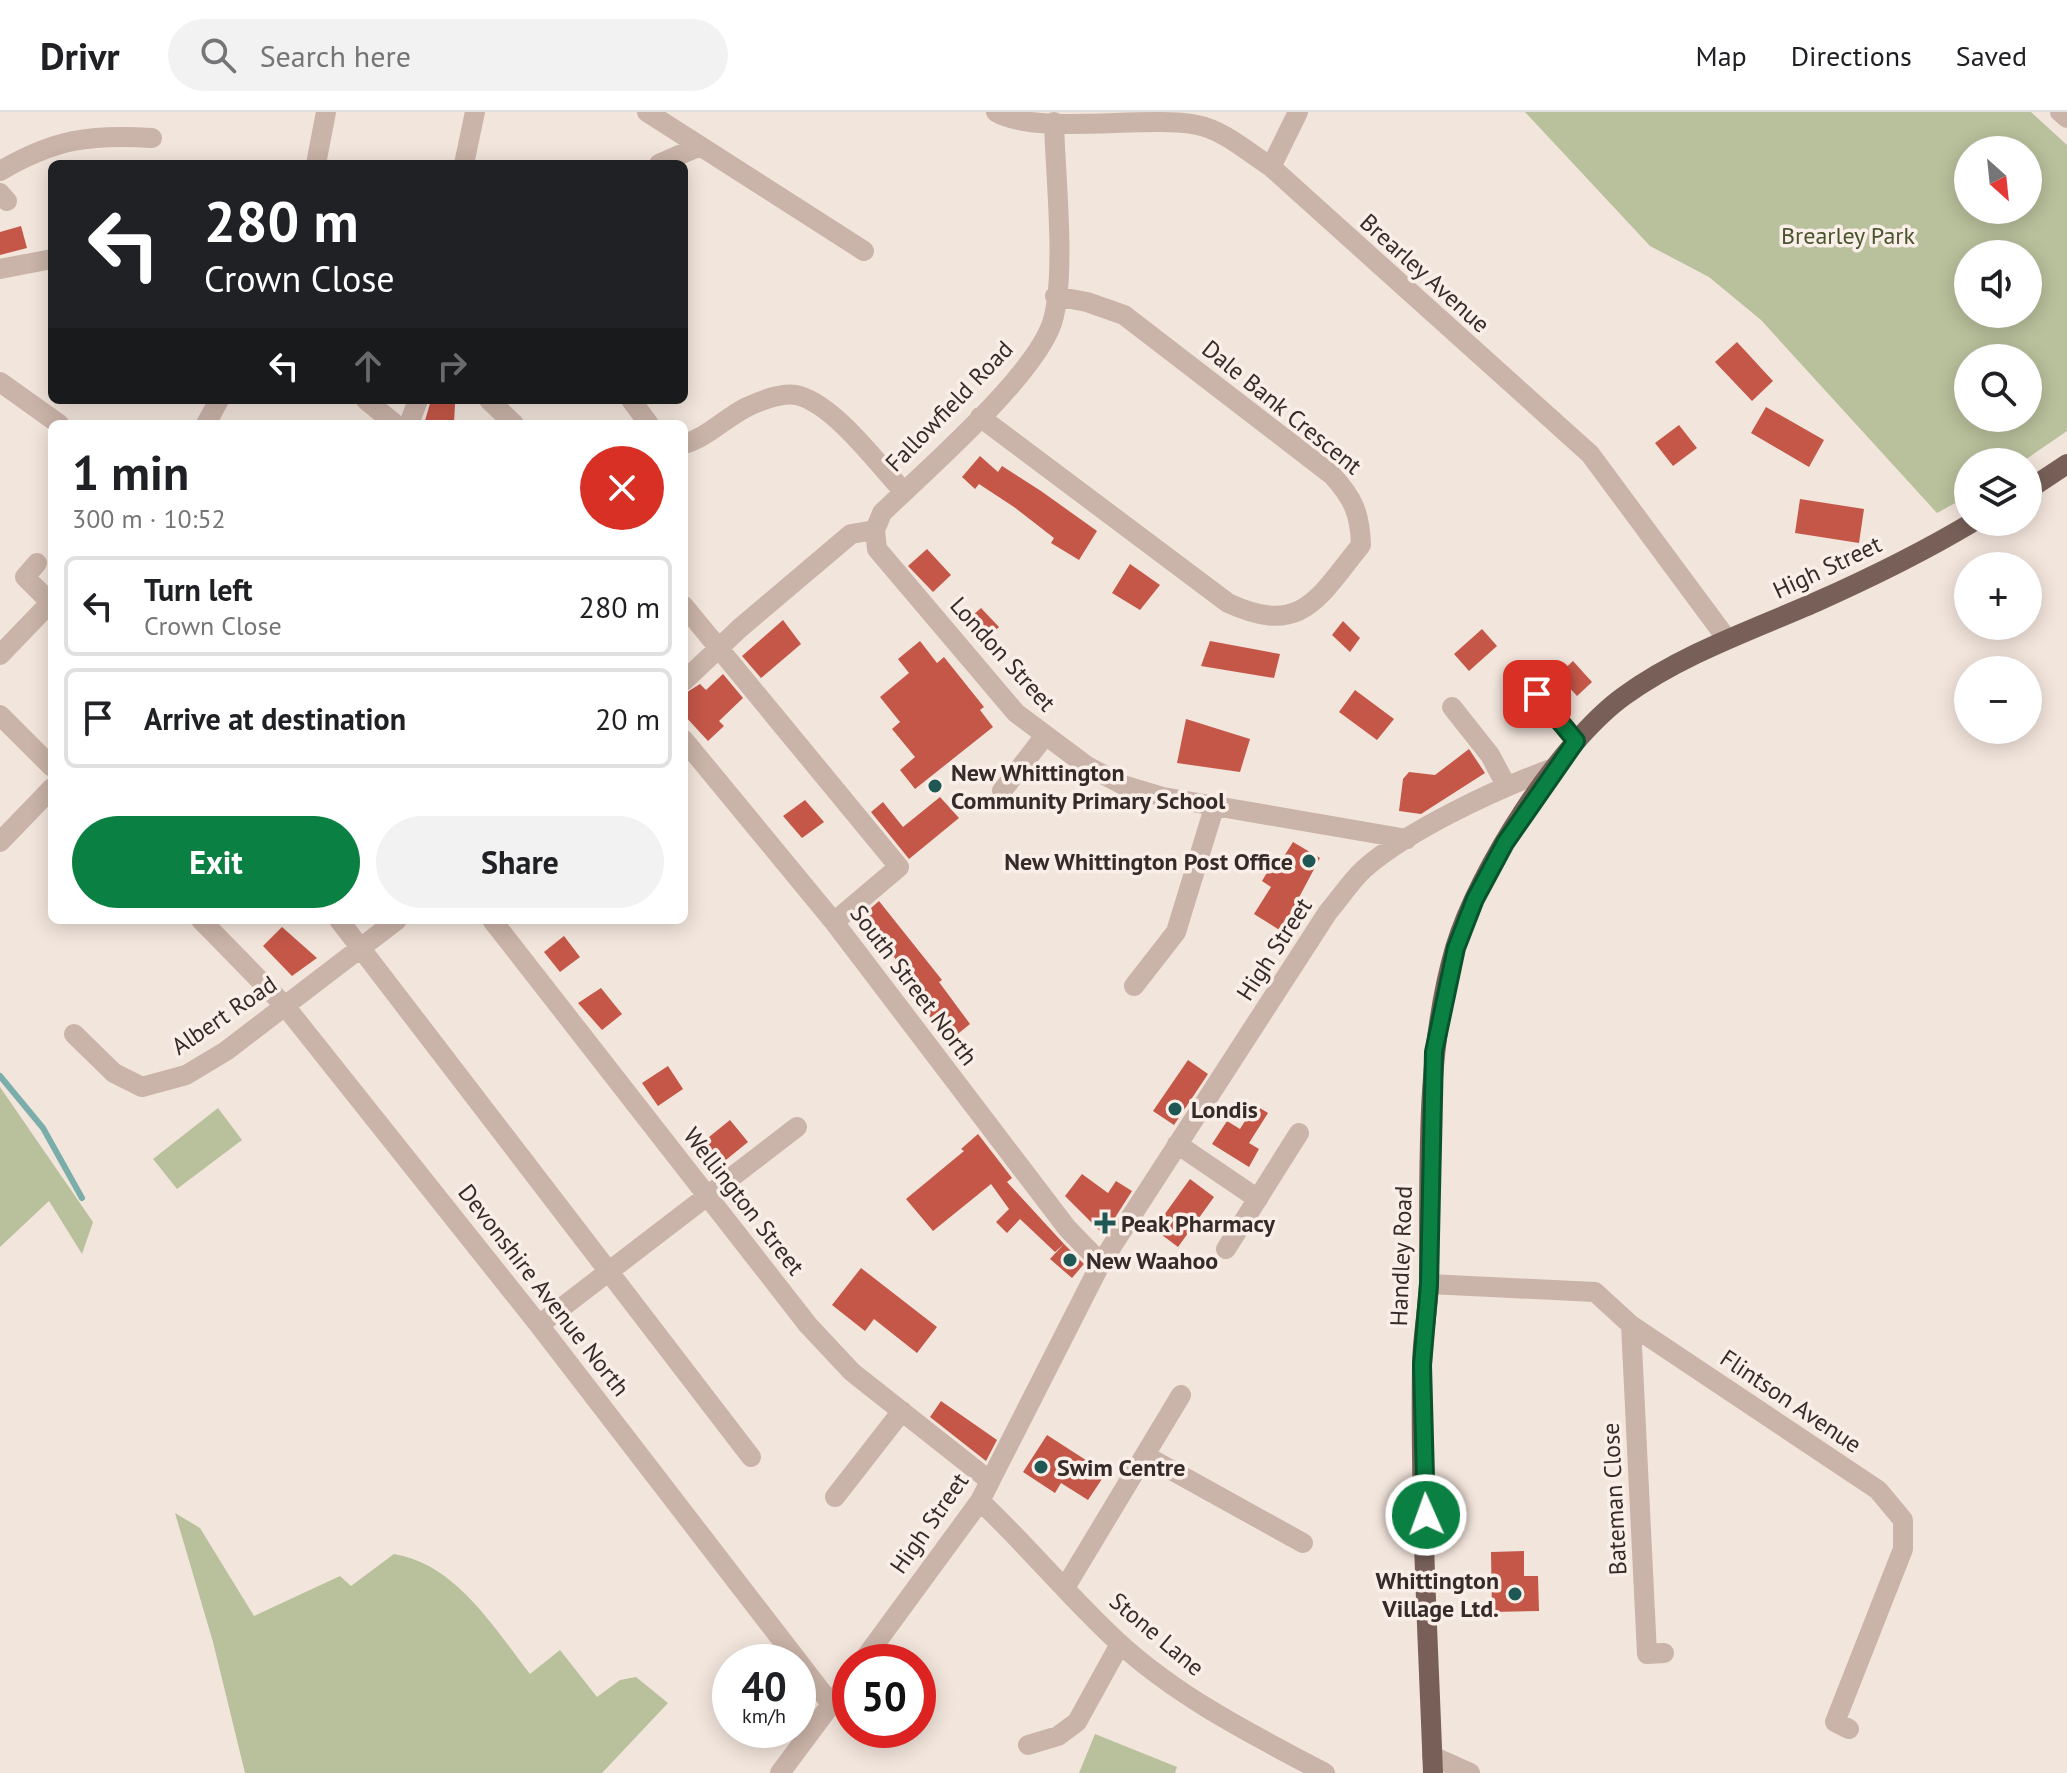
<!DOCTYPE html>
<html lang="en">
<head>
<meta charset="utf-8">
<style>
  :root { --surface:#fff; --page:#f2f2f2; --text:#202124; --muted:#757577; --line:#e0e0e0; --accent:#0b8043 }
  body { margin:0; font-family:"PT Sans",sans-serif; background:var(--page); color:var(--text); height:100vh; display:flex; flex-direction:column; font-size:30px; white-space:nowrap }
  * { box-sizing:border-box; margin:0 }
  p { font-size:26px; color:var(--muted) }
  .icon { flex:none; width:44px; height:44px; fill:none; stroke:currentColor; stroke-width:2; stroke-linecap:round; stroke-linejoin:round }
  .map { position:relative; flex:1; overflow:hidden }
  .sheet { position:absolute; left:48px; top:308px; width:640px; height:504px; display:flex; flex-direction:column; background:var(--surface); border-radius:12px; box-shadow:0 4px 20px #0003 }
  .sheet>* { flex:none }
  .hud { position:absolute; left:48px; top:48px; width:640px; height:244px; border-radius:12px; box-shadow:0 4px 20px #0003; background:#202124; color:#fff; overflow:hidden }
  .needle { width:52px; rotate:153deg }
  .controls { position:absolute; left:1954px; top:24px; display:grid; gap:16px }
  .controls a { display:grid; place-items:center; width:88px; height:88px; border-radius:50%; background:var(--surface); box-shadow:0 4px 20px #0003; font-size:40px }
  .speed { position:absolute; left:712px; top:1532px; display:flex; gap:16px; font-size:40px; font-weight:700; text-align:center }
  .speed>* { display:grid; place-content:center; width:104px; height:104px; border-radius:50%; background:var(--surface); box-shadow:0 4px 20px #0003; line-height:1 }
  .speed small { font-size:20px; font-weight:400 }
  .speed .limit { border:12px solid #d22; background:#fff; color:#111 }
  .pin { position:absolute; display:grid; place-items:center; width:68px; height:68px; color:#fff; margin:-34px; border-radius:16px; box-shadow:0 4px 12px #0006 }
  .me { position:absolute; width:88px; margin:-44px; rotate:358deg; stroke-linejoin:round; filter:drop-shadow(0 0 6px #0008) }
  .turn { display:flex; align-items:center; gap:28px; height:168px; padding:0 24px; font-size:36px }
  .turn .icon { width:104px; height:104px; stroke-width:2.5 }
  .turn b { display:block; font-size:56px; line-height:68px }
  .lanes { display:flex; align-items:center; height:76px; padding:0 24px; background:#0003; justify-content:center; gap:40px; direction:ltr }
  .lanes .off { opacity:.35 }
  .round { display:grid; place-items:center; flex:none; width:84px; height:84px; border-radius:42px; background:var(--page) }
  .headline { display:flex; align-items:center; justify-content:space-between; height:136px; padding:0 24px }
  h1 { font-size:48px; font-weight:800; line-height:60px }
  .action { display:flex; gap:16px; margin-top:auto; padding:16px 24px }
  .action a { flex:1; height:92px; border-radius:48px; background:var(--accent); color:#fff; font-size:32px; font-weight:800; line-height:92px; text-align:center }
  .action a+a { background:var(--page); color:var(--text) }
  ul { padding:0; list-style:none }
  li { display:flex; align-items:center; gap:24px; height:100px; margin:0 16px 12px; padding:0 8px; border:4px solid var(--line); border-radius:12px }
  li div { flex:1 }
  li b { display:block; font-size:30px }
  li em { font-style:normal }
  header { display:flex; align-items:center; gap:48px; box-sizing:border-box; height:112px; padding:0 40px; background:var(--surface); border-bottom:2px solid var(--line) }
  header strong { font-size:38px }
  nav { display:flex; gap:44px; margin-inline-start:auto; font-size:28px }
  .search { width:560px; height:72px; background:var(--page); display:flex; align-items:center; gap:20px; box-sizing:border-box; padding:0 28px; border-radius:44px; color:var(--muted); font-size:30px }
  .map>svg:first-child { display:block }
  .green { fill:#b9c09c; fill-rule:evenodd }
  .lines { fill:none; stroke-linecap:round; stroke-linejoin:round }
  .stream { stroke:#7baeaa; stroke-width:6 }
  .building { fill:#c45748 }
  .minor { stroke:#cab3a8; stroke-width:20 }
  .major { stroke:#786059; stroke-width:20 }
  .route-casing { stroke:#07532c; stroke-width:20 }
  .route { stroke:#0b8043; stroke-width:14 }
  .poi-dot { fill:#1e5754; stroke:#f9efe8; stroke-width:3 }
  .labels { text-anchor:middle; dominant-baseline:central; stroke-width:7; stroke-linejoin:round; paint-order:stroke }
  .park-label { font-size:24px; fill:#4a542c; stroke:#f9efe8 }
  .street-label { font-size:24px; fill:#362b28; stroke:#f9efe8 }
  .poi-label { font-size:24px; font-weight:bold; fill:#362b28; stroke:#f9efe8; text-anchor:start }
</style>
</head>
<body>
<header>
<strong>Drivr</strong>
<div class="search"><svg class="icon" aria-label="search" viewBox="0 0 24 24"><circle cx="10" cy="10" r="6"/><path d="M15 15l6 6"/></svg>Search here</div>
<nav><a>Map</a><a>Directions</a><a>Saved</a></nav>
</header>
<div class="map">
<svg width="2067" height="1661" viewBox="0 0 2067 1661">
  <rect width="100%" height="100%" fill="#f2e5dc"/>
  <!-- green -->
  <path class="green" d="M1525,0H2031L2067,33V319L2022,350H1968V384L1937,401L1761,208L1709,165L1650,134ZM1968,38H2028V98H1968ZM1968,142H2028V202H1968ZM1968,246H2028V306H1968Z
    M0,975L93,1110L82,1142L49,1089L0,1135Z
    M218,996L242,1028L177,1077L153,1047Z
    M175,1401L200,1416L254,1504L340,1464L351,1474L394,1442C456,1452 494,1516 530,1562L560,1538L597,1585L620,1568L636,1565L668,1591L602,1661H245L213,1530Z
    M1095,1622L1177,1655L1175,1661H1079Z"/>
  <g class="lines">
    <!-- stream -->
    <path class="stream" d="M0,964L43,1016L82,1086"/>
  </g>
  <!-- building -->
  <path class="building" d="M21,114L27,136L0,143V120Z
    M1737,230L1773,269L1752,289L1715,250Z
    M431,288L455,292L454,312H424Z
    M1766,295L1824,328L1809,355L1751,321Z
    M1679,313L1697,336L1673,354L1655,331Z
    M980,344L998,360L1002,354L1041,379L1097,419L1079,448L1051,431L1054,426L1014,395L979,372L975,377L962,365Z
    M1800,387L1864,397L1859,431L1795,421Z
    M927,437L951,463L933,480L908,454Z
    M1130,452L1160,473L1140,498L1112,481Z
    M981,496L999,515L980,532L962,513Z
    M783,508L801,532L761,566L742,544Z
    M1343,509L1360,526L1350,540L1332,523Z
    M1482,517L1497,534L1469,559L1454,542Z
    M920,529L937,551L944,545L984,595L980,598L993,615L915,677L900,658L915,645L892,617L900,610L880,585L909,561L898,547Z
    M1210,529L1280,542L1274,566L1201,554Z
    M1573,549L1592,570L1577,584L1558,563Z
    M723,562L743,586L719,609L724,614L708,629L684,603V582L700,572L706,578Z
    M1355,578L1394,607L1377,628L1339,600Z
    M1186,607L1250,627L1240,660L1177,651Z
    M1469,637L1485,661L1421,702L1399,699L1403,667L1409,660L1435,663Z
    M940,685L959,706L909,747L871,700L883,690L903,715Z
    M805,688L824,710L802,726L783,704Z
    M1293,730L1320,746L1281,819L1254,802L1271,775L1262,769L1271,754L1276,757Z
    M879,789L942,868L939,870L970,912L949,929L917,888L923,882L862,804Z
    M282,815L317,846L292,864L263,834Z
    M564,824L580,845L560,860L544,840Z
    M601,876L622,902L602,918L578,891Z
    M1188,948L1208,962L1174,1013L1153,999Z
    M668,954L683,977L658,994L642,971Z
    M1255,993L1268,1001L1249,1031L1259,1037L1249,1055L1212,1032L1227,1009L1240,1017Z
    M730,1008L748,1030L711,1060L693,1038Z
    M978,1022L1012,1066L1007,1070L1064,1132L1055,1140L1020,1107L1007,1121L996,1110L1009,1097L991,1072L933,1119L906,1087L964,1039L961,1037Z
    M1082,1062L1108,1081L1116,1069L1132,1079L1104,1123L1065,1084Z
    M1190,1067L1214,1085L1178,1135L1154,1117Z
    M1064,1132L1084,1152L1072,1166L1050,1147Z
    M861,1156L937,1215L917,1241L874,1207L865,1219L832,1193Z
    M941,1289L997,1328L986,1349L930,1305Z
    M1047,1323L1106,1361L1088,1388L1061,1371L1055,1381L1023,1360Z
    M1524,1439V1464H1538L1539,1499L1492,1500L1491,1440Z"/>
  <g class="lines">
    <!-- minor -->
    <path class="minor" d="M647,0L864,139
      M996,0C1037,24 1146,3 1197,13C1224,18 1249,41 1271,55L1590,342L1727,527
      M2060,0L2067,6
      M1054,10C1055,62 1067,164 1052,211C1034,265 925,359 882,401L875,418L877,437L1016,601L1087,654L1123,673L1163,685L1407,727
      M316,52L326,0
      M464,52L475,0
      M659,52L700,34
      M1271,55L1298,0
      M0,59C55,27 90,22 152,26
      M0,81L7,89
      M0,157L52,147
      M0,270L59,312
      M366,288L395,312
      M489,288L514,312
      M631,288L649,312
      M980,305L1228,491C1302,525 1318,486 1361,433C1360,401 1353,386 1332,363L1124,203L1087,190L1055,184
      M206,312L219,288
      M409,312L418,288
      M684,332C708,325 725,306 747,295C762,288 785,279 800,284C836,295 878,352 904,380
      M37,451L25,465L52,492
      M684,494L899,755L834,810
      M0,543L51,490
      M1518,559L1576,629
      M684,569L740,516L851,422L875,418
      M1452,595L1490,643L1506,673
      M0,603L52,655
      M684,628L834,810L1067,1116L1101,1151
      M1002,679L1044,625
      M0,730L52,676
      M201,808L285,894L539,1213L831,1592
      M339,808L751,1345
      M492,808L808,1213L852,1260L990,1369
      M1134,874L1176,820L1214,696
      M74,922L114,961L142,975L186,963L226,939L397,808
      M1177,1032L1258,1087
      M1226,1137L1299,1021
      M1429,1172L1595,1180L1631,1213L1878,1378L1903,1408V1437L1835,1610L1849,1617
      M539,1213L797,1015
      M1631,1213L1647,1542L1664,1541
      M1146,1344L1303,1431
      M835,1385L902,1299
      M980,1389C1028,1434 1070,1486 1118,1530C1179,1586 1253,1623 1325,1661
      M1066,1474L1181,1283
      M862,1550L980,1389L1101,1151L1328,800C1340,786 1351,769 1364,757C1408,718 1498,676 1554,656
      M1028,1633L1058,1624L1077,1610L1120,1532
      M1432,1644L1470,1661
      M780,1661L850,1567"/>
    <!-- major -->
    <path class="major" d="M2028,378L2067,352
      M1433,1661C1428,1526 1420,1390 1422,1255C1422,1227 1428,1199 1429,1171C1430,1061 1424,943 1455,836C1478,759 1559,631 1624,584C1682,542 1752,518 1816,490C1870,466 1923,440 1973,410"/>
  </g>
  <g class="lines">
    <!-- route casing -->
    <g class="route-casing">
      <path id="route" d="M1426,1403L1422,1253L1429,1172L1434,940L1456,836L1475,787L1505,731L1576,629L1537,582"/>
    </g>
    <!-- route -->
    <use href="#route" class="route"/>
  </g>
  <!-- markers -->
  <g class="poi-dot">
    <circle cx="935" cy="674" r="8"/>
    <circle cx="1309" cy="749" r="8"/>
    <circle cx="1175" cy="997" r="8"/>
    <path d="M1101 1099h8v8h8v8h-8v8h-8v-8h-8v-8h8z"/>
    <circle cx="1070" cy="1148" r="8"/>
    <circle cx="1041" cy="1355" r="8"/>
    <circle cx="1515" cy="1482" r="8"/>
  </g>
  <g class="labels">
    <!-- park labels -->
    <g class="park-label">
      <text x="1848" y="123">Brearley Park</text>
    </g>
    <!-- street labels -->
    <g class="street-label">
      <text transform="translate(1425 161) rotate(42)">Brearley Avenue</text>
      <text transform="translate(949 294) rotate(-46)">Fallowfield Road</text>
      <text transform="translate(1282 295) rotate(39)">Dale Bank Crescent</text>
      <text transform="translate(1827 455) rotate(-25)">High Street</text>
      <text transform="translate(1003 542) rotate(48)">London Street</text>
      <text transform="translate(1274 837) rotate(-57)">High Street</text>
      <text transform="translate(914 873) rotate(53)">South Street North</text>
      <text transform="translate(224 903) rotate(-34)">Albert Road</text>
      <text transform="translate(744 1089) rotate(52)">Wellington Street</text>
      <text transform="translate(1401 1144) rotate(-88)">Handley Road</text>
      <text transform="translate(544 1178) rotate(52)">Devonshire Avenue North</text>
      <text transform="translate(1791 1289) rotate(34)">Flintson Avenue</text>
      <text transform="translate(1614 1387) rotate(-93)">Bateman Close</text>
      <text transform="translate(929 1411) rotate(-55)">High Street</text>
      <text transform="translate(1157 1522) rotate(40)">Stone Lane</text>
    </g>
    <!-- poi labels -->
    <g class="poi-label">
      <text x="951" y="660">New Whittington<tspan x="951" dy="28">Community Primary School</tspan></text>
      <text x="1293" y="749" text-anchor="end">New Whittington Post Office</text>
      <text x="1191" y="997">Londis</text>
      <text x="1121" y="1111">Peak Pharmacy</text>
      <text x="1086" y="1148">New Waahoo</text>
      <text x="1057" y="1355">Swim Centre</text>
      <text x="1499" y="1468" text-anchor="end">Whittington<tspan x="1499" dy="28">Village Ltd.</tspan></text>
    </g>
  </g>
</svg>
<div class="controls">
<a><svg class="needle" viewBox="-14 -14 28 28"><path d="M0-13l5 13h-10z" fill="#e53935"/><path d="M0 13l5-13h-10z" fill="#757577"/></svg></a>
<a><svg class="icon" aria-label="sound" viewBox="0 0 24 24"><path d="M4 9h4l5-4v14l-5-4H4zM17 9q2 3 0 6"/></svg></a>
<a><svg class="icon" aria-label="search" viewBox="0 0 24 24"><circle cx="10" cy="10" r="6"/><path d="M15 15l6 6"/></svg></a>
<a><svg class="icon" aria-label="layers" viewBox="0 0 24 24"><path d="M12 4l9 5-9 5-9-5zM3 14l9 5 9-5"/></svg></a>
<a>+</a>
<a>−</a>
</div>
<div class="speed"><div>40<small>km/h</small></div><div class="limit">50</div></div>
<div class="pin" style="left:1537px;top:582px;background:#d93025"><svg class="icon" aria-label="arrive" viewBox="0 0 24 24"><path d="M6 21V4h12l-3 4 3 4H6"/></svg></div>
<svg class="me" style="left:1426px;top:1403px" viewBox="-20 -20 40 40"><circle r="17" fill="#0b8043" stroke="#fff" stroke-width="3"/><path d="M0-11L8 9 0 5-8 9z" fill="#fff"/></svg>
<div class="hud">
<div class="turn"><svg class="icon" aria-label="left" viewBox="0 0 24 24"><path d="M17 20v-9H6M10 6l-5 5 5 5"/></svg><div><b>280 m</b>Crown Close</div></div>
<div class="lanes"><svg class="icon" aria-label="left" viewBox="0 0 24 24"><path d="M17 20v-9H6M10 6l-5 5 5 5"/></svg><svg class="icon off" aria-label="ahead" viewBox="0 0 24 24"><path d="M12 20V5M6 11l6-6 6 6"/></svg><svg class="icon off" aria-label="right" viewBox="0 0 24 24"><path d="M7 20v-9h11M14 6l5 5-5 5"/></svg></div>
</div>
<section class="sheet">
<div class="headline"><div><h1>1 min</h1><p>300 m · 10:52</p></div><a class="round" style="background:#d93025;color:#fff"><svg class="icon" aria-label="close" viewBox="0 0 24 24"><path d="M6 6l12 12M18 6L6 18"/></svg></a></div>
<ul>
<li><svg class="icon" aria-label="left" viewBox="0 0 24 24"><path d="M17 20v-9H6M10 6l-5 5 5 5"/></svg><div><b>Turn left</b><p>Crown Close</p></div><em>280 m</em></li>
<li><svg class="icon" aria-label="arrive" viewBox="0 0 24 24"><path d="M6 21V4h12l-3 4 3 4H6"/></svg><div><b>Arrive at destination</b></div><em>20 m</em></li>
</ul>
<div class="action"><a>Exit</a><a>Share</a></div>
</section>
</div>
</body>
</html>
